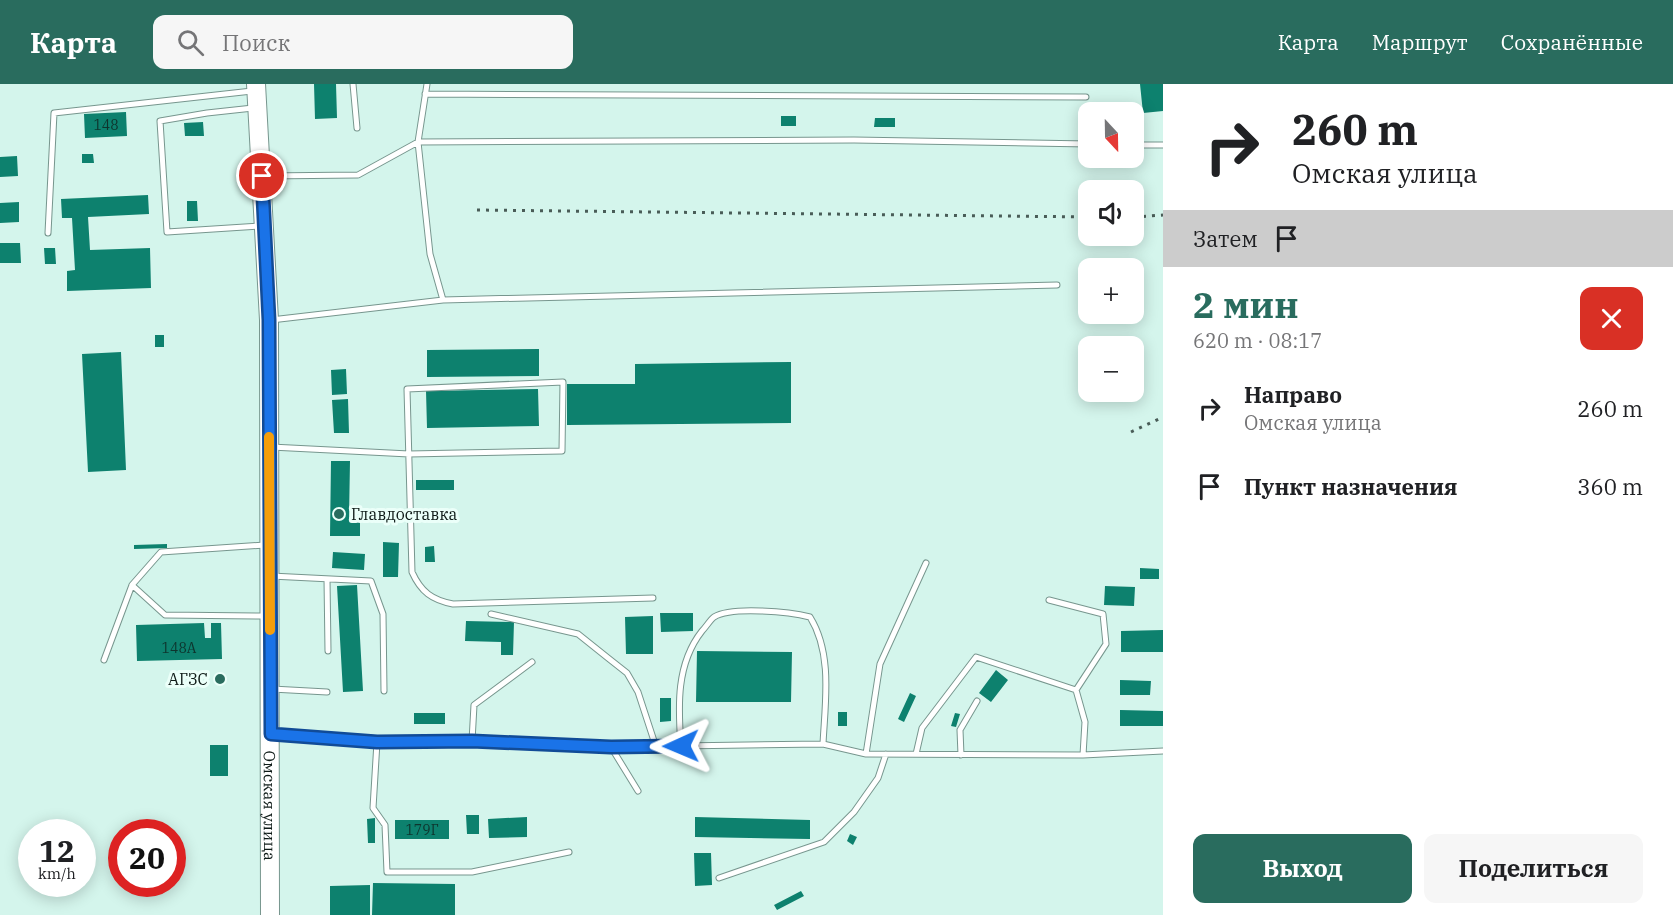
<!DOCTYPE html>
<html lang="ru">
<head>
<meta charset="utf-8">
<style>
  :root { --surface:#fff; --page:#f6f6f6; --text:#202124; --muted:#757577; --accent:#296c5e }
  body { margin:0; font-family:"IBM Plex Serif",serif; background:var(--page); color:var(--text); height:100vh; display:flex; flex-direction:column; font-size:22px; white-space:nowrap }
  * { box-sizing:border-box; margin:0 }
  p { font-size:20px; color:var(--muted) }
  .icon { flex:none; width:33px; height:33px; fill:none; stroke:currentColor; stroke-width:2; stroke-linecap:round; stroke-linejoin:round }
  .map { position:relative; flex:1; overflow:hidden }
  .details { display:flex; flex-direction:column; background:var(--surface); width:510px }
  .details>* { flex:none }
  .guide { background:#fff; color:var(--text); overflow:hidden }
  .needle { width:39px; rotate:158deg }
  .controls { position:absolute; left:1078px; top:18px; display:grid; gap:12px }
  .controls a { display:grid; place-items:center; width:66px; height:66px; border-radius:12px; background:var(--surface); box-shadow:0 3px 15px #0003; font-size:30px }
  .speed { position:absolute; left:18px; top:735px; display:flex; gap:12px; font-size:30px; font-weight:700; text-align:center }
  .speed>* { display:grid; place-content:center; width:78px; height:78px; border-radius:50%; background:var(--surface); box-shadow:0 3px 15px #0003; line-height:1 }
  .speed small { font-size:15px; font-weight:400 }
  .speed .limit { border:9px solid #d22; background:#fff; color:#111 }
  .pin { position:absolute; display:grid; place-items:center; width:51px; height:51px; color:#fff; margin:-26px; border:3px solid #fff; border-radius:50%; box-shadow:0 2px 6px #0007 }
  .me { position:absolute; width:66px; margin:-33px; rotate:269deg; stroke-linejoin:round; filter:drop-shadow(0 0 4px #0008) }
  .turn { display:flex; align-items:center; gap:21px; height:126px; padding:0 30px; font-size:27px }
  .turn .icon { width:78px; height:78px; stroke-width:2.5 }
  .turn b { display:block; font-size:42px; line-height:51px }
  .then { display:flex; align-items:center; height:57px; padding:0 30px; background:#0003; gap:12px; font-size:22px }
  .round { display:grid; place-items:center; flex:none; width:63px; height:63px; border-radius:12px; background:var(--page) }
  .headline { display:flex; align-items:center; justify-content:space-between; height:102px; padding:0 30px }
  h1 { font-size:36px; font-weight:800; line-height:45px; color:var(--accent) }
  .action { display:flex; gap:12px; margin-top:auto; padding:12px 30px }
  .action a { flex:1; height:69px; border-radius:12px; background:var(--accent); color:#fff; font-size:24px; font-weight:800; line-height:69px; text-align:center }
  .action a+a { background:var(--page); color:var(--text) }
  ul { padding:0; list-style:none }
  li { display:flex; align-items:center; gap:18px; height:78px; padding:0 30px }
  li div { flex:1 }
  li b { display:block; font-size:22px }
  li em { font-style:normal }
  header { display:flex; align-items:center; gap:36px; box-sizing:border-box; height:84px; padding:0 30px; background:var(--accent); color:#fff }
  header strong { font-size:28px }
  nav { display:flex; gap:33px; margin-inline-start:auto; font-size:21px }
  .search { width:420px; height:54px; background:var(--page); display:flex; align-items:center; gap:15px; box-sizing:border-box; padding:0 21px; border-radius:12px; color:var(--muted); font-size:22px }
  main { display:flex; flex:1; min-height:0 }
  .map>svg:first-child { display:block }
  .building { fill:#0d816e }
  .lines { fill:none; stroke-linecap:round; stroke-linejoin:round }
  .lane-casing { stroke:#77968e; stroke-width:7 }
  .primary-casing { stroke:#77968e; stroke-width:20 }
  .lane { stroke:#fff; stroke-width:5 }
  .primary { stroke:#fff; stroke-width:18 }
  .rail { stroke:#495c57; stroke-width:3; stroke-dasharray:3 6; stroke-linecap:butt }
  .route-casing { stroke:#114b97; stroke-width:15 }
  .route { stroke:#1a73e8; stroke-width:10 }
  .slow { stroke:#f59e0b; stroke-width:10 }
  .poi-dot { fill:#296c5e; stroke:#ebfff9; stroke-width:2 }
  .labels { text-anchor:middle; dominant-baseline:central; stroke-width:6; stroke-linejoin:round; paint-order:stroke }
  .number-label { font-size:14px; fill:#0e342d }
  .poi-label { font-size:16px; fill:#0e1a17; stroke:#ebfff9; text-anchor:start }
  .street-label { font-size:16px; fill:#0e1a17; stroke:#ebfff9 }
</style>
</head>
<body>
<header>
<strong>Карта</strong>
<div class="search"><svg class="icon" aria-label="search" viewBox="0 0 24 24"><circle cx="10" cy="10" r="6"/><path d="M15 15l6 6"/></svg>Поиск</div>
<nav><a>Карта</a><a>Маршрут</a><a>Сохранённые</a></nav>
</header>
<main>
<div class="map">
<svg width="1163" height="831" viewBox="0 0 1163 831">
  <rect width="100%" height="100%" fill="#d4f5ec"/>
  <!-- building -->
  <path class="building" d="M314,0H336L337,34L315,35Z
    M1140,0H1163V27L1143,29Z
    M126,28L127,52L85,54L84,30Z
    M781,32H796V42H781Z
    M875,34H895V43H874Z
    M203,38L204,52H185L184,39Z
    M82,70H93L94,79H82Z
    M17,72L18,92L0,93V73Z
    M148,111L149,130L88,133L90,166L150,164L151,204L67,207V187L75,186L72,134H62L61,115Z
    M187,117H197L198,137H187Z
    M19,118V138L0,139V119Z
    M0,159H20L21,179H0Z
    M44,164H55L56,180H45Z
    M155,251H164V263H155Z
    M539,265V292L427,293V266Z
    M121,268L126,386L88,388L82,270Z
    M791,278V339L567,341V300H635V280Z
    M346,285L347,310L332,311L331,286Z
    M538,305L539,342L427,344L426,307Z
    M348,315L349,349H334L332,316Z
    M331,377H350L349,435H360V452H330Z
    M416,396H454V406H416Z
    M383,458L399,459L398,493H383Z
    M167,460V464L134,465V461Z
    M434,462L435,478H425V463Z
    M333,468L365,470L364,486L332,484Z
    M1140,484L1159,485V495H1140Z
    M357,501L363,607L343,608L337,502Z
    M1105,502L1135,503L1134,522L1104,521Z
    M660,529H693V547L661,548Z
    M653,532V570H626L625,533Z
    M466,537L514,538L513,571H501V558L465,557Z
    M204,539L205,554H211V539H221L222,575L137,577L136,541Z
    M1163,546V568H1121V547Z
    M697,567L792,568L791,618H696Z
    M996,586L1008,596L991,618L979,609Z
    M1120,596L1151,597L1150,611H1120Z
    M910,609L916,612L904,638L898,635Z
    M660,614H671V637L660,638Z
    M1120,626L1163,627V642H1120Z
    M838,628H847V642H838Z
    M414,629H445V640H414Z
    M955,629L960,630L956,643L951,642Z
    M210,661H228V692H210Z
    M466,731H479V750H467Z
    M527,733V753L489,754L488,735Z
    M695,733L810,736V755L695,753Z
    M375,734V759H368L367,735Z
    M395,736H449V755H395Z
    M850,750L857,753L853,761L847,757Z
    M694,769H711L712,801L695,802Z
    M373,799L455,800V831H372Z
    M370,801V831H330V802Z
    M801,807L804,812L777,826L774,821Z"/>
  <g class="lines">
    <!-- lane casing -->
    <g class="lane-casing">
      <path id="lane" d="M353,0L357,44
        M427,0L418,58L430,170L443,216
        M425,10L1086,13
        M253,24L207,29L160,37L167,148L261,142
        M1134,61H1163
        M265,92L358,91L418,58L854,56L1089,60
        M48,149L54,29L252,7
        M271,236L443,216L1057,201
        M271,363L409,370L562,367L563,298L407,305L412,488C421,508 432,516 453,520L653,514
        M271,492L371,497L383,530L384,607
        M327,495L328,567
        M132,501L165,531L266,532
        M1049,516L1103,530L1106,560L1076,606L1085,638L1083,671
        M491,530L578,550L608,574L627,589L638,608L656,663
        M104,576L132,501L161,468L265,461
        M272,605L327,608
        M272,650L377,658L472,657L611,663L823,660L866,670L1083,671L1163,667
        M472,657L474,621L532,578
        M377,658L373,724L385,741L387,788H472L569,768
        M681,662C678,622 676,580 702,547C706,543 710,536 714,533C732,522 790,528 810,533C833,570 825,619 823,660
        M611,663L638,707
        M866,670L880,580L926,479
        M916,670L922,644L976,573L1076,606
        M961,671L960,646L977,617
        M719,794L824,758L854,728L878,694L886,670"/>
    </g>
    <!-- primary casing -->
    <g class="primary-casing">
      <g id="primary">
        <path id="s1" d="M256,0L269,236L270,831"/>
      </g>
    </g>
    <!-- lane -->
    <use href="#lane" class="lane"/>
    <!-- primary -->
    <use href="#primary" class="primary"/>
    <!-- rail -->
    <path class="rail" d="M477,126L1089,133
      M1134,133L1163,131
      M1131,348L1163,333"/>
  </g>
  <g class="lines">
    <!-- route casing -->
    <g class="route-casing">
      <path id="route" d="M262,92L269,236L271,650L377,658L472,657L611,663L681,662"/>
    </g>
    <!-- route -->
    <use href="#route" class="route"/>
    <!-- slow -->
    <path class="slow" d="M269,353L270,546"/>
  </g>
  <!-- markers -->
  <g class="poi-dot">
    <circle cx="339" cy="430" r="6"/>
    <circle cx="220" cy="595" r="6"/>
  </g>
  <g class="labels">
    <!-- number labels -->
    <g class="number-label">
      <text x="106" y="41">148</text>
      <text x="179" y="564">148А</text>
      <text x="422" y="746">179Г</text>
    </g>
    <!-- poi labels -->
    <g class="poi-label">
      <text x="351" y="430">Главдоставка</text>
      <text x="208" y="595" text-anchor="end">АГЗС</text>
    </g>
    <!-- street labels -->
    <g class="street-label">
      <text stroke="none"><textPath href="#s1" startOffset="722">Омская улица</textPath></text>
    </g>
  </g>
</svg>
<div class="controls">
<a><svg class="needle" viewBox="-14 -14 28 28"><path d="M0-13l5 13h-10z" fill="#e53935"/><path d="M0 13l5-13h-10z" fill="#757577"/></svg></a>
<a><svg class="icon" aria-label="sound" viewBox="0 0 24 24"><path d="M4 9h4l5-4v14l-5-4H4zM17 9q2 3 0 6"/></svg></a>
<a>+</a>
<a>−</a>
</div>
<div class="speed"><div>12<small>km/h</small></div><div class="limit">20</div></div>
<div class="pin" style="left:262px;top:92px;background:#d93025"><svg class="icon" aria-label="arrive" viewBox="0 0 24 24"><path d="M6 21V4h12l-3 4 3 4H6"/></svg></div>
<svg class="me" style="left:681px;top:662px" viewBox="-20 -20 40 40"><path d="M0-17L14 15 0 8-14 15z" fill="#1a73e8" stroke="#fff" stroke-width="4"/></svg>
</div>
<section class="details">
<div class="guide">
<div class="turn"><svg class="icon" aria-label="right" viewBox="0 0 24 24"><path d="M7 20v-9h11M14 6l5 5-5 5"/></svg><div><b>260 m</b>Омская улица</div></div>
<div class="then">Затем<svg class="icon" aria-label="arrive" viewBox="0 0 24 24"><path d="M6 21V4h12l-3 4 3 4H6"/></svg></div>
</div>
<div class="headline"><div><h1>2 мин</h1><p>620 m · 08:17</p></div><a class="round" style="background:#d93025;color:#fff"><svg class="icon" aria-label="close" viewBox="0 0 24 24"><path d="M6 6l12 12M18 6L6 18"/></svg></a></div>
<ul>
<li><svg class="icon" aria-label="right" viewBox="0 0 24 24"><path d="M7 20v-9h11M14 6l5 5-5 5"/></svg><div><b>Направо</b><p>Омская улица</p></div><em>260 m</em></li>
<li><svg class="icon" aria-label="arrive" viewBox="0 0 24 24"><path d="M6 21V4h12l-3 4 3 4H6"/></svg><div><b>Пункт назначения</b></div><em>360 m</em></li>
</ul>
<div class="action"><a>Выход</a><a>Поделиться</a></div>
</section>
</main>
</body>
</html>
